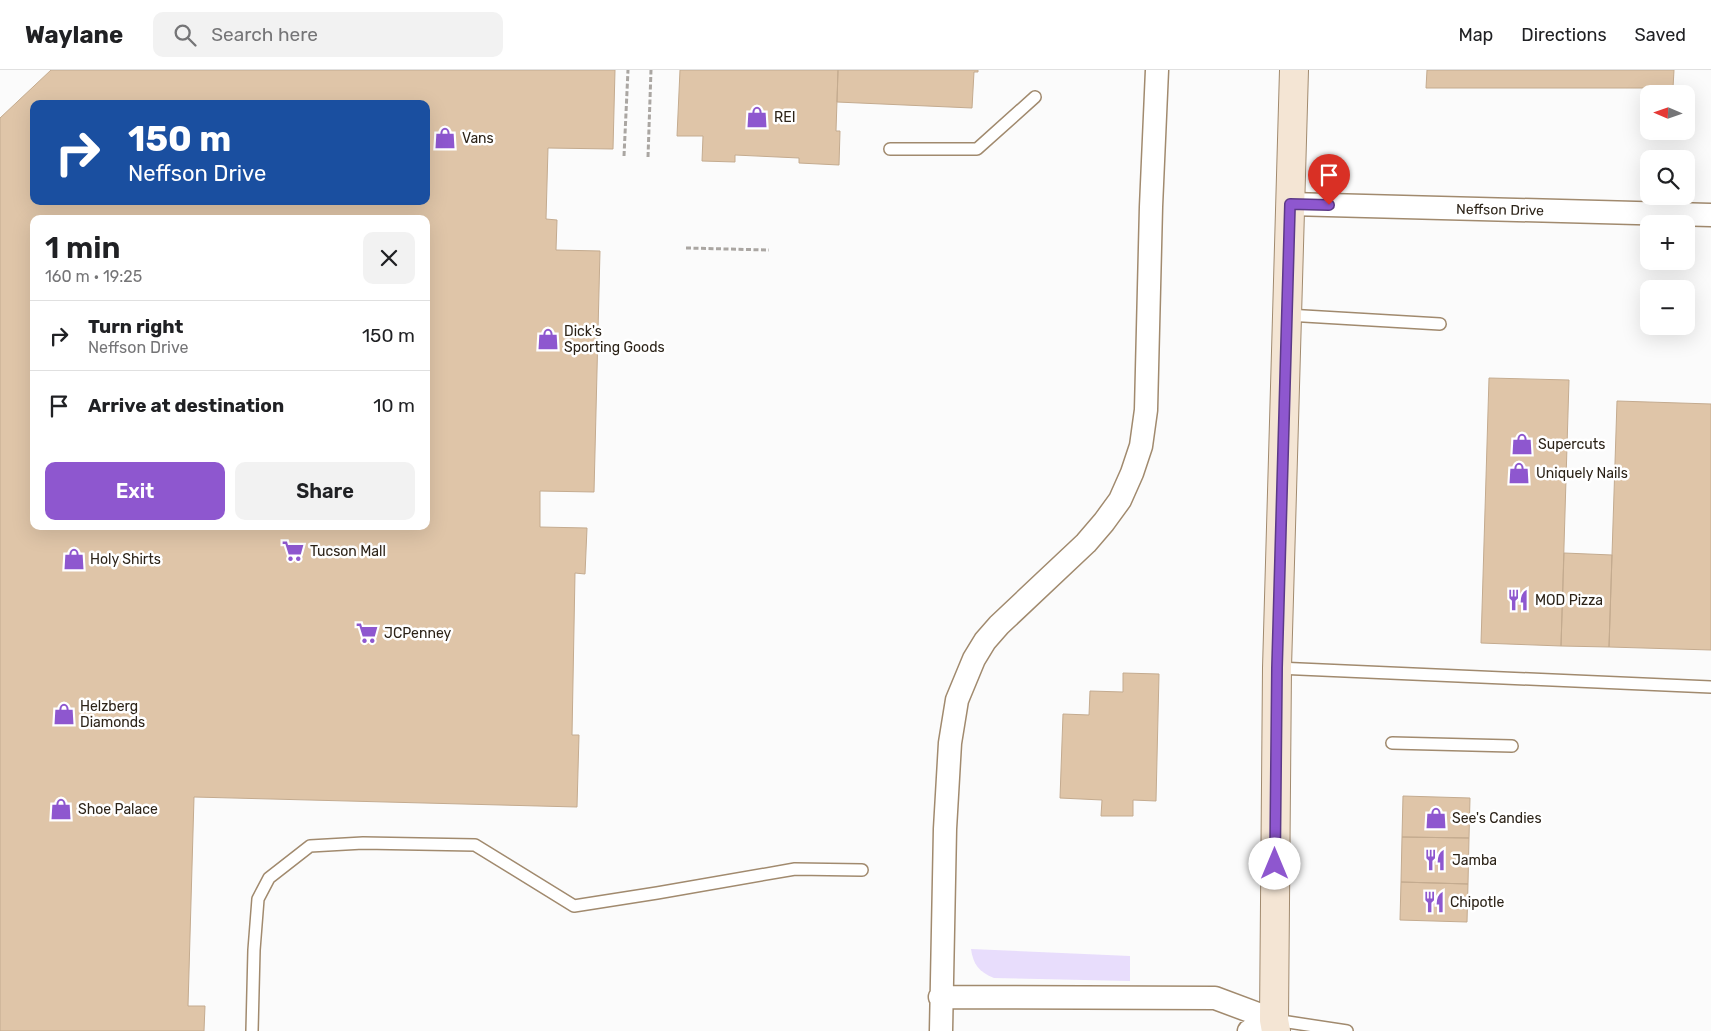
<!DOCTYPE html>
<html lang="en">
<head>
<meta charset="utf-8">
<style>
  :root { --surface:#fff; --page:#f2f2f2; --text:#202124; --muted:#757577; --line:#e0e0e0; --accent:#8e57cf }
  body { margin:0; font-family:Rubik,sans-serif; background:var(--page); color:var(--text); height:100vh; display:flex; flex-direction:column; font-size:19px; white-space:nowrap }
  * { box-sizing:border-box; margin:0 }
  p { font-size:16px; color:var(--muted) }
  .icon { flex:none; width:28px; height:28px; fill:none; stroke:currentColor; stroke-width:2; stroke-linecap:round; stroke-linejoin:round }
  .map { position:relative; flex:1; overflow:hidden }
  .drawer { position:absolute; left:30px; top:145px; width:400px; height:315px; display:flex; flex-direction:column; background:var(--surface); border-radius:10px; box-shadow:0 5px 20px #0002 }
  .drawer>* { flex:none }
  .hud { position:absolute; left:30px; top:30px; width:400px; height:105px; border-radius:10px; box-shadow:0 5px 20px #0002; background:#1a4fa0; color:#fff; overflow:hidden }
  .needle { width:32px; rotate:272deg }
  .controls { position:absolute; left:1640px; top:15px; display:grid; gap:10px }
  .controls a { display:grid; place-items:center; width:55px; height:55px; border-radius:10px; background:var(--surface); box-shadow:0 5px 20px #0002; font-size:25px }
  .pin { position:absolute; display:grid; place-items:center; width:42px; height:42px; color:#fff; margin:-51px -21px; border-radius:50% 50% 50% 0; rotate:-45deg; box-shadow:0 0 5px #0007 }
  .pin .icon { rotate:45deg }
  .me { position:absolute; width:55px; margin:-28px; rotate:0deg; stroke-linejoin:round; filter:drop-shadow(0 0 4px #0008) }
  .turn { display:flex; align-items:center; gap:18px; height:105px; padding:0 15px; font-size:22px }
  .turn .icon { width:65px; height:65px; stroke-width:2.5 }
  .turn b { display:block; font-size:35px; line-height:42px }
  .round { display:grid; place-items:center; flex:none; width:52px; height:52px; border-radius:10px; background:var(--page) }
  .overview { display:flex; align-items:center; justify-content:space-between; height:85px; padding:0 15px }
  h1 { font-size:30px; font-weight:600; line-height:38px }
  .primary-button { display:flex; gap:10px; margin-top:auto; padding:10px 15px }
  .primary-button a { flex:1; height:58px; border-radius:10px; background:var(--accent); color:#fff; font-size:20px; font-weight:600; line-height:58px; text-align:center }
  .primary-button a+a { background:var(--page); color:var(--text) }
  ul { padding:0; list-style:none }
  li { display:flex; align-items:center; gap:15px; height:70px; padding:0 15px; border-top:1px solid var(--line) }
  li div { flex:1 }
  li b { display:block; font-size:19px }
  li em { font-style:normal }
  header { display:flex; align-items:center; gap:30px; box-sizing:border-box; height:70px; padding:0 25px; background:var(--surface); border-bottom:1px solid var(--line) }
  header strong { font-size:24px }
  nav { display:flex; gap:28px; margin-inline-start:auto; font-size:18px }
  .search { width:350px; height:45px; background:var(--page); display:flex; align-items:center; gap:12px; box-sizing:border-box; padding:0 18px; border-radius:10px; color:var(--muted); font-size:19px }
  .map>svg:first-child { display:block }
  .green { fill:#e8ddfc }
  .building { fill:#dfc5a8; stroke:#c4ab8f; fill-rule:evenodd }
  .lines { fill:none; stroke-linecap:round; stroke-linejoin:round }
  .service-casing { stroke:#a18a6e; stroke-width:14 }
  .minor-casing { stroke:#a18a6e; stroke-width:25 }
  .secondary-casing { stroke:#a18a6e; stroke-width:30 }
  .path { stroke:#aaa6a2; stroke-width:3; stroke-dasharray:5 2.5; stroke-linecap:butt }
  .service { stroke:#fff; stroke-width:11 }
  .minor { stroke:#fff; stroke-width:22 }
  .secondary { stroke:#f4e5d4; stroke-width:28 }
  .route-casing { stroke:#5c3987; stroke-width:12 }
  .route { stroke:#8e57cf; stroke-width:9 }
  .labels { text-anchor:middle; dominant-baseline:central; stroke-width:5; stroke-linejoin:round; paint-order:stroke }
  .poi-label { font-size:14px; fill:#2c2318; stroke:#fff; text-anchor:start }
  .street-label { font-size:14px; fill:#2c2318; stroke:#fff }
</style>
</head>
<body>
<header>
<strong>Waylane</strong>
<div class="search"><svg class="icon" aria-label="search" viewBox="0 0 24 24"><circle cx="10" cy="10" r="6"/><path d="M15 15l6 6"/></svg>Search here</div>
<nav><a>Map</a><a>Directions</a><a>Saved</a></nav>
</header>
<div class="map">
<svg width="1711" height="961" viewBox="0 0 1711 961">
  <rect width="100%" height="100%" fill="#fbfbfb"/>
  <!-- green -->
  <path class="green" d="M971,879L1130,886V911L994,908C979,902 973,894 971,879Z"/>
  <!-- building -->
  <path class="building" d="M51,0H615L613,79L548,78L546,149L557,150L556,180L600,181L594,422L540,421V457L587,458L585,504L575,503L572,665H579L577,737L194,727L188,936H205L204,961H0V48ZM34,34H426V131H34ZM34,149H426V456H34Z
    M680,0H838L836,61H840L839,95L799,93V88L735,85V92L702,91L703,66H677Z
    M838,0H978V2H974L972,38L837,32Z
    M1427,0H1674L1673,18H1426Z
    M1489,308L1569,310L1561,576L1481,573Z
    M1617,331L1711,334V580L1609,577Z
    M1564,483L1612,485L1609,577L1561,576Z
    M1123,603L1159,604L1156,731L1133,730V746H1101L1102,730L1060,728L1063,644L1089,645L1090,621L1123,622Z
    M1403,726L1470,728L1469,768L1402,767Z
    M1402,767L1469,768L1468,814L1401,812Z
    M1401,812L1468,814L1467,852L1400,850Z"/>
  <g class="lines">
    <!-- service casing -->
    <g class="service-casing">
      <path id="service" d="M890,79H977L1035,27
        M1287,245L1440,254
        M1277,598L1711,617
        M1392,673L1512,676
        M1275,950L1347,961
        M252,961L254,880L258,829L269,808L310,776L363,773L475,775L574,836L657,823L795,799L862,800"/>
    </g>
    <!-- minor casing -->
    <g class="minor-casing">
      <path id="minor" d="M1290,134L1711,145
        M940,927L1215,928L1274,950
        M941,961L945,759L950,673L957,630L974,589L985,571L999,555L1086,473L1104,452L1120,430L1132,403L1141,376L1146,340L1151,137L1157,0
        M1249,961L1274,950"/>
    </g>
    <!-- secondary casing -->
    <g class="secondary-casing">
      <path id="secondary" d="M1276,961L1274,950L1277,598L1294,0"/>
    </g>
    <!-- path -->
    <path class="path" d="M624,86L628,0
      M648,87L651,0
      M686,178L769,180"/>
    <!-- service -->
    <use href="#service" class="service"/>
    <!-- minor -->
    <use href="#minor" class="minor"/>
    <!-- secondary -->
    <use href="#secondary" class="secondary"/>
  </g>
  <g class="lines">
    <!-- route casing -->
    <g class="route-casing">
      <path id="route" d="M1275,794L1277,598L1290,134L1329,135"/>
    </g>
    <!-- route -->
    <use href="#route" class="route"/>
  </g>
  <!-- icons -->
  <defs>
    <g id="shop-bare" transform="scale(1.725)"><path d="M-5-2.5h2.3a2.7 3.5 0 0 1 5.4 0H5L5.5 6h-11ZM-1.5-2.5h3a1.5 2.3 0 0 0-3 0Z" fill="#8e57cf" stroke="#fff" stroke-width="2.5" paint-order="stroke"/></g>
    <g id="supermarket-bare" transform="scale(1.725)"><path d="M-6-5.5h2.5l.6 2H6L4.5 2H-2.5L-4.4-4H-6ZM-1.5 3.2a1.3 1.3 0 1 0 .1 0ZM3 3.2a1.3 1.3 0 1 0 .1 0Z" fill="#8e57cf" stroke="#fff" stroke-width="2.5" paint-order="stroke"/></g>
    <g id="restaurant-bare" transform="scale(1.725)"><path d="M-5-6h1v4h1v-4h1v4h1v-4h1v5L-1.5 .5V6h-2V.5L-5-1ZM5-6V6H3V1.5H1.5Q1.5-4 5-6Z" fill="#8e57cf" stroke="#fff" stroke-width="2.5" paint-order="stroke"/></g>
  </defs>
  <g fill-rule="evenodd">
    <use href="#shop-bare" x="757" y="47"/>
    <use href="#shop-bare" x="445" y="68"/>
    <use href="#shop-bare" x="548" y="269"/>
    <use href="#shop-bare" x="1522" y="374"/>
    <use href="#shop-bare" x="1519" y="403"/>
    <use href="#supermarket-bare" x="293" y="481"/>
    <use href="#shop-bare" x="74" y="489"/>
    <use href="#restaurant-bare" x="1518" y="530"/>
    <use href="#supermarket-bare" x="367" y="563"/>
    <use href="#shop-bare" x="64" y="644"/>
    <use href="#shop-bare" x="61" y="739"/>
    <use href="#shop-bare" x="1436" y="748"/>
    <use href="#restaurant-bare" x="1435" y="790"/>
    <use href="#restaurant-bare" x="1434" y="832"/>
  </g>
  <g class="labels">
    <!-- poi labels -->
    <g class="poi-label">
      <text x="774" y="47">REI</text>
      <text x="462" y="68">Vans</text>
      <text x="564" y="261">Dick's<tspan x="564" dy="16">Sporting Goods</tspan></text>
      <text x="1538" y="374">Supercuts</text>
      <text x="1536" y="403">Uniquely Nails</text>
      <text x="310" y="481">Tucson Mall</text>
      <text x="90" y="489">Holy Shirts</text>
      <text x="1535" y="530">MOD Pizza</text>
      <text x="384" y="563">JCPenney</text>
      <text x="80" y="636">Helzberg<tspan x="80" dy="16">Diamonds</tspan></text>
      <text x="78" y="739">Shoe Palace</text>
      <text x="1452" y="748">See's Candies</text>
      <text x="1452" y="790">Jamba</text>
      <text x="1450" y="832">Chipotle</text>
    </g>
    <!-- street labels -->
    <g class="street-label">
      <text transform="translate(1500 140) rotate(1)">Neffson Drive</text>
    </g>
  </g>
</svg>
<div class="controls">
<a><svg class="needle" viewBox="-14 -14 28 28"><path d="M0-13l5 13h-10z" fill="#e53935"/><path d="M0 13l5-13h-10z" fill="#757577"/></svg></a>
<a><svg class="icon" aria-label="search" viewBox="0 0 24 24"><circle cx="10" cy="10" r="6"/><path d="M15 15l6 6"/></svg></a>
<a>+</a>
<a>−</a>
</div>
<div class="pin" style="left:1329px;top:135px;background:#d93025"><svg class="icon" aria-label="arrive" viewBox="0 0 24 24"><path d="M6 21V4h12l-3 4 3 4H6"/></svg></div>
<svg class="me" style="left:1275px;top:794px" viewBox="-20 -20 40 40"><circle r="19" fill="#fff"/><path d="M0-13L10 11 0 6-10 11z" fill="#8e57cf"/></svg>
<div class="hud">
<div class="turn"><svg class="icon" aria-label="right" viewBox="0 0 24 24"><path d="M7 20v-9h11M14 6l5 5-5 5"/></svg><div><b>150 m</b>Neffson Drive</div></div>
</div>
<section class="drawer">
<div class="overview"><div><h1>1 min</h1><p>160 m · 19:25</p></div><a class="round"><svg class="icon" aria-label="close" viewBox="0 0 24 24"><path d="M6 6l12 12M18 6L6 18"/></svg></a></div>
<ul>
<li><svg class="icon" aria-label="right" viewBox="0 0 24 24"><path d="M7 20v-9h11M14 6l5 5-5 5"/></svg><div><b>Turn right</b><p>Neffson Drive</p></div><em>150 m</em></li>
<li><svg class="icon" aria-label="arrive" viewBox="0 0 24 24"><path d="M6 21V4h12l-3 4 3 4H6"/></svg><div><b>Arrive at destination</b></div><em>10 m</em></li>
</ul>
<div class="primary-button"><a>Exit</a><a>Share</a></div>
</section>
</div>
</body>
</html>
